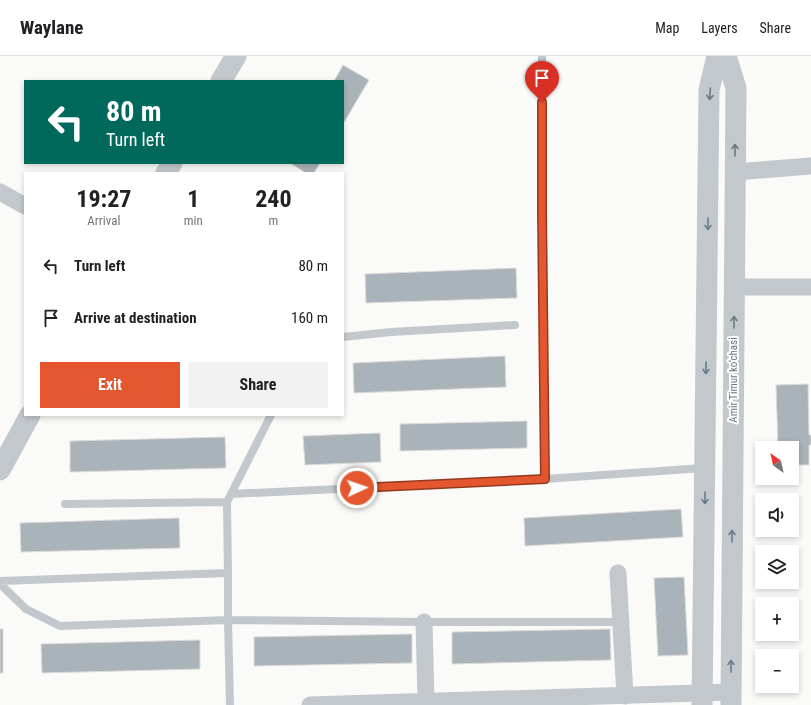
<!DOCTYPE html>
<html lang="en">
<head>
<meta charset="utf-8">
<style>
  :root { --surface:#fff; --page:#f2f2f2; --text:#202124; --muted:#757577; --line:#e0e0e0; --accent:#e4572e }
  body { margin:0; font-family:"Roboto Condensed",sans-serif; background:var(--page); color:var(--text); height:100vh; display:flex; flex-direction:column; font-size:15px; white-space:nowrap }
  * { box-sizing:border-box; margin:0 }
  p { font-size:13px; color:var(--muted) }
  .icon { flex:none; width:22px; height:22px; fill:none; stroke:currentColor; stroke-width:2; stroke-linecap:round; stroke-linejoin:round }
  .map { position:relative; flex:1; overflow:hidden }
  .drawer { position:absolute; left:24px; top:116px; width:320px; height:244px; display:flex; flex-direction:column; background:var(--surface); border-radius:0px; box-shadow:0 2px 6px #0003 }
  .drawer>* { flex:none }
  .banner { position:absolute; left:24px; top:24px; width:320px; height:84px; border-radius:0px; box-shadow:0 2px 6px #0003; background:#00695c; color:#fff; overflow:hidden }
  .needle { width:26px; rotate:326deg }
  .buttons { position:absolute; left:755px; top:385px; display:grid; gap:8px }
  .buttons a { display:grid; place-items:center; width:44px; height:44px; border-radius:0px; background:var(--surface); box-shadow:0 2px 6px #0003; font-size:20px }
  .pin { position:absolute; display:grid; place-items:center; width:34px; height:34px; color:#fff; margin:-41px -17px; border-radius:50% 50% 50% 0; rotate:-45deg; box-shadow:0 0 4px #0007 }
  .pin .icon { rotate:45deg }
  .me { position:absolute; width:44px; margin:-22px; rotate:87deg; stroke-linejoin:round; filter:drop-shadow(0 0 3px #0008) }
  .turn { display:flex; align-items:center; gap:14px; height:84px; padding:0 16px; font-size:18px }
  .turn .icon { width:52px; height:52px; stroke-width:2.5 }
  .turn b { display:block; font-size:28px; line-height:34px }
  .eta { display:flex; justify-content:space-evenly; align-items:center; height:68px; text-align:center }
  .eta b { font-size:24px; font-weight:700; line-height:28px }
  .cta { display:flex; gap:8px; margin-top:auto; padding:8px 16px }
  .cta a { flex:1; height:46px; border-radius:0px; background:var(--accent); color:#fff; font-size:16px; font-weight:700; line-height:46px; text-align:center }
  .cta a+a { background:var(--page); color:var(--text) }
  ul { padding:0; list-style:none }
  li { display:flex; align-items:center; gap:12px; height:52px; padding:0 16px }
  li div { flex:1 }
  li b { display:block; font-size:15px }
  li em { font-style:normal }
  header { display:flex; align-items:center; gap:24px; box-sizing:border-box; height:56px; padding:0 20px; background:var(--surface); border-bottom:1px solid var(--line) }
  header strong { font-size:19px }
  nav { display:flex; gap:22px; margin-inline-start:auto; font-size:14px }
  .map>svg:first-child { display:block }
  .building { fill:#aab3b9; stroke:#dcdcda }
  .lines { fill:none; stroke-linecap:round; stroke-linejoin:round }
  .service { stroke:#c3c8cc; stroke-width:8 }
  .minor { stroke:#c3c8cc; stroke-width:17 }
  .tertiary { stroke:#c3c8cc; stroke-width:21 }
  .oneway { stroke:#6a7a87 }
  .route-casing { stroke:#94391e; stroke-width:10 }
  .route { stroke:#e4572e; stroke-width:7 }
  .labels { text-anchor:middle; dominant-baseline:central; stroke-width:4; stroke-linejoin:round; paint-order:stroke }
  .street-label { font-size:11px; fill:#657683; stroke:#fff }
</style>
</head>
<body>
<header>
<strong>Waylane</strong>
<nav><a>Map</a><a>Layers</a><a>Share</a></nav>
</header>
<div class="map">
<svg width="811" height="649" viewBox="0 0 811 649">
  <rect width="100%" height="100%" fill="#fafaf8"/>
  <!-- building -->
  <path class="building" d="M343,9L369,24L343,68V25H334Z
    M290,107H320L314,117H306Z
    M516,212L517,242L366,247L365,218Z
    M505,300L506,331L354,337L353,307Z
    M808,328L809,379H811V389H809V409H792V392H778L776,329Z
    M527,365V392L400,395V368Z
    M380,377L381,406L305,409L303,380Z
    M225,381L226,412L70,416V385Z
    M681,453L683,481L525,490L524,462Z
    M179,462L180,492L21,496L20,467Z
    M684,521L688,599L658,600L654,522Z
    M0,573H3V617H0Z
    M610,573L611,604L452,608V576Z
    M412,578V607L254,610V581Z
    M200,584V613L42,617L41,588Z"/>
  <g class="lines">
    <!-- service -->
    <path class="service" d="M542,0V155L545,423L704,412
      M343,281L391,276L515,269
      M231,438L545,423
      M65,448L227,446
      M228,517L227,446L271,359
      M0,525L228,517V564L230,649
      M0,528L26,553L60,570L228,564L424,566H620"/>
    <!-- minor -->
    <path class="minor" d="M735,116L811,110
      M0,136L25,150
      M734,231H811
      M618,517L625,640
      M424,566L426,645
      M310,649L731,636"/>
    <!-- tertiary -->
    <path class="tertiary" d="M726,0L736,32L731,649
      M221,25L236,0
      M166,117L172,107
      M0,414L30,359
      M702,649L709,34L717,0"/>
  </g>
  <!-- one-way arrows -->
  <defs><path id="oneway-shaft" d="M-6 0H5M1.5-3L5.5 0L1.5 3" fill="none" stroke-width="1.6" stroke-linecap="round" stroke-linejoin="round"/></defs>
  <g class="oneway">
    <use href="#oneway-shaft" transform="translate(710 38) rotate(94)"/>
    <use href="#oneway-shaft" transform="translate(735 94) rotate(-90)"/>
    <use href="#oneway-shaft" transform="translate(708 168) rotate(91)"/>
    <use href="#oneway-shaft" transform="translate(734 266) rotate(-90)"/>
    <use href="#oneway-shaft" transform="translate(706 312) rotate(91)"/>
    <use href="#oneway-shaft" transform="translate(705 442) rotate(91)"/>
    <use href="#oneway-shaft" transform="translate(732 480) rotate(-90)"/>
    <use href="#oneway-shaft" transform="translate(731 610) rotate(-90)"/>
  </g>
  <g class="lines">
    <!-- route casing -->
    <g class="route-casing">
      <path id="route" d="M357,432L545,423L542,155V46"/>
    </g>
    <!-- route -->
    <use href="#route" class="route"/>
  </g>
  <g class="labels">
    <!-- street labels -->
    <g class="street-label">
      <text transform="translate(733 324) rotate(-90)">Amir Timur ko‘chasi</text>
    </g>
  </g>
</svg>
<div class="buttons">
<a><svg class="needle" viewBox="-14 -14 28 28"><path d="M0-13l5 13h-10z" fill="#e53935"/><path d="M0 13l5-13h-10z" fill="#757577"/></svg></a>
<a><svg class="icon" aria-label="sound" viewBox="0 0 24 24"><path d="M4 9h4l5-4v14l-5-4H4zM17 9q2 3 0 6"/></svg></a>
<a><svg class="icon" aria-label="layers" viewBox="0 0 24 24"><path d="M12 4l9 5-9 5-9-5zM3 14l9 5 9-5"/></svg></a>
<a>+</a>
<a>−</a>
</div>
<div class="pin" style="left:542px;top:46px;background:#d93025"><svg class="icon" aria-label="arrive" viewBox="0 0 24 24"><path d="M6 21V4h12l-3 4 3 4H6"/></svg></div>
<svg class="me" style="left:357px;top:432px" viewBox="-20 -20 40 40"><circle r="17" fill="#e4572e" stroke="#fff" stroke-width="3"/><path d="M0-11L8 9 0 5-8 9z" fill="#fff"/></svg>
<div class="banner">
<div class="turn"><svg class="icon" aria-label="left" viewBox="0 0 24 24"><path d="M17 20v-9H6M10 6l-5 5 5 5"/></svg><div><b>80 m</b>Turn left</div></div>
</div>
<section class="drawer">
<div class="eta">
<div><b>19:27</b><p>Arrival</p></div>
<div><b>1</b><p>min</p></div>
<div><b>240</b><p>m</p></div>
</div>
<ul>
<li><svg class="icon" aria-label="left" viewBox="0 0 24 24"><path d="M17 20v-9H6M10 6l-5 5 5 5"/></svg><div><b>Turn left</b></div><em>80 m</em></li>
<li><svg class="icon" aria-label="arrive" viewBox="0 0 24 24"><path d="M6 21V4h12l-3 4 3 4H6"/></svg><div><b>Arrive at destination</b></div><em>160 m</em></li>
</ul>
<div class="cta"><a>Exit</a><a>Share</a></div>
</section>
</div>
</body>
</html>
